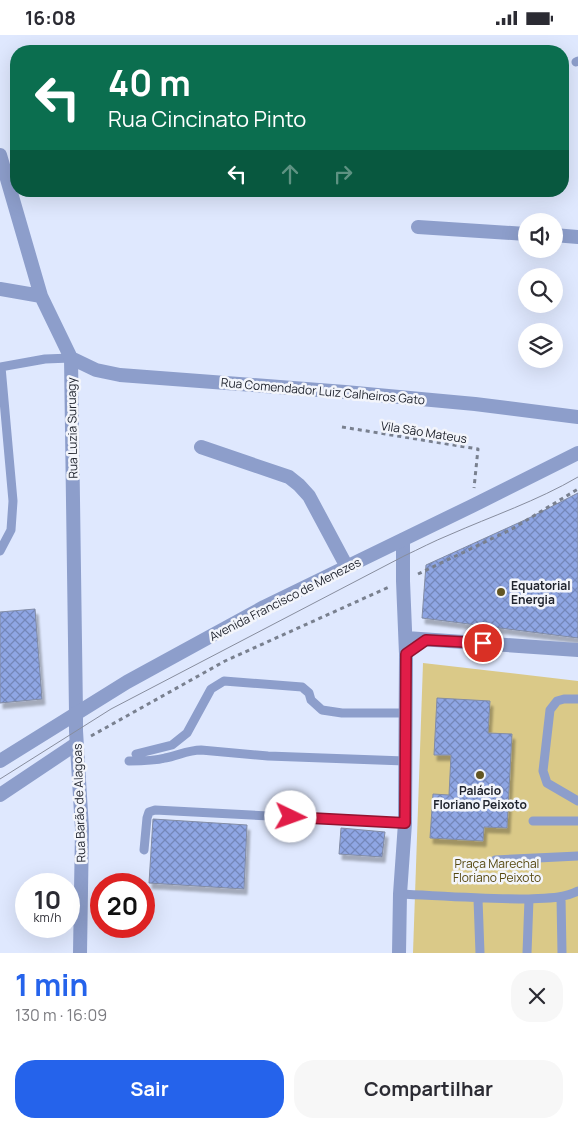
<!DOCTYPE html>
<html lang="pt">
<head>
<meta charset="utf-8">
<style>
  :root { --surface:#fff; --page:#f7f7f7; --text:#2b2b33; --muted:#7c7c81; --accent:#2563eb }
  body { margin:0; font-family:Manrope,sans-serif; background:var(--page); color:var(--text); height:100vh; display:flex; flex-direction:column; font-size:19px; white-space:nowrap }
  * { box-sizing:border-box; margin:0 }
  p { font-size:16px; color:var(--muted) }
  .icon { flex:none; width:28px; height:28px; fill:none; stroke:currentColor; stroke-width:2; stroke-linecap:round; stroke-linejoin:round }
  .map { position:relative; height:918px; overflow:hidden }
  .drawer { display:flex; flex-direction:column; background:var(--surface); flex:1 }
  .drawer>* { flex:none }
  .top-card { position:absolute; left:10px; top:10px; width:559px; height:152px; border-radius:20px; box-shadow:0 5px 20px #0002; background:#0b6e4f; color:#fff; overflow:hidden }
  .buttons { position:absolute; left:518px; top:178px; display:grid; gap:10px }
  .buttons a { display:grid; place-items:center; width:45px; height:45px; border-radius:50%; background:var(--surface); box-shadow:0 5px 20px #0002; font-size:25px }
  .speed { position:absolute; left:15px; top:838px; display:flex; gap:10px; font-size:25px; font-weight:700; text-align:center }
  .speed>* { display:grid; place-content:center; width:65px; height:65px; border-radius:50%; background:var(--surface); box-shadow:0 5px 20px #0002; line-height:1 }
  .speed small { font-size:12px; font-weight:400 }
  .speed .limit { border:8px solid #d22; background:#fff; color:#111 }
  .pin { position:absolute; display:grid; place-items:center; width:42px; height:42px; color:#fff; margin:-21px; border:2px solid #fff; border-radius:50%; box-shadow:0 1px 5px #0007 }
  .me { position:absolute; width:55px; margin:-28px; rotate:93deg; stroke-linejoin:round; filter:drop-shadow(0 0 4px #0008) }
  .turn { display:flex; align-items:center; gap:18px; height:105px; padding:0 15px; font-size:22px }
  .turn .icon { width:65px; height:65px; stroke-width:2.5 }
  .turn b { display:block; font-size:35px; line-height:42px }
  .lanes { display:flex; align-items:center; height:48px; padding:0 15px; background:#0003; justify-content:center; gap:25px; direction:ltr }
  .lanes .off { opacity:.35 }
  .round { display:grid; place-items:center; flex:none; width:52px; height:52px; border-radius:20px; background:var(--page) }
  .summary { display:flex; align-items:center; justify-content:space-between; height:85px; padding:0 15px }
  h1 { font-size:30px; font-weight:700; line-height:38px; color:var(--accent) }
  .primary-button { display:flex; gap:10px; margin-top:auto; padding:10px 15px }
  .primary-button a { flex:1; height:58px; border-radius:20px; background:var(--accent); color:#fff; font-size:20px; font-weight:700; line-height:58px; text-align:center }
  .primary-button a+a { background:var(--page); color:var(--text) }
  .status { display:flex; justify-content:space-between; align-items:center; height:35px; padding:0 25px; background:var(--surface); direction:ltr }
  .status svg { height:14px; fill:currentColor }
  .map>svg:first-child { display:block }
  .green { fill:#dac988 }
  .building { fill:url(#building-cross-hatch); stroke:#828ca5; filter:url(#shadow) }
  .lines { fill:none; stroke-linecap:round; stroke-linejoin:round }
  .path { stroke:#79808f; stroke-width:3; stroke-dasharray:4 4; stroke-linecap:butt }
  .service { stroke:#8d9ecb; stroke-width:9 }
  .minor { stroke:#8d9ecb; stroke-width:14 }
  .tertiary { stroke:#8d9ecb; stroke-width:14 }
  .tram { stroke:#878d9e; stroke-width:1 }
  .route-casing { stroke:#92132f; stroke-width:12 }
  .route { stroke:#e11d48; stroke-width:9 }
  .poi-dot { fill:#625522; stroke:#f3f5fb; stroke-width:2 }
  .labels { text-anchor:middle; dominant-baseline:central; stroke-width:5; stroke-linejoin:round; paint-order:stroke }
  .street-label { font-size:12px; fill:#20242e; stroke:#f3f5fb }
  .poi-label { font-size:12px; font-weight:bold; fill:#20242e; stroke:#f3f5fb; text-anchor:start }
  .park-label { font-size:12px; fill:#564810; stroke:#f3f5fb }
</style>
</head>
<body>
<div class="status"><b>16:08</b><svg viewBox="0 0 49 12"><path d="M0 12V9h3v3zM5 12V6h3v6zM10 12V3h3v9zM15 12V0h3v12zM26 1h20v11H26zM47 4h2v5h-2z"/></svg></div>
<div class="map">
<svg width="578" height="918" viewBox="0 0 578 918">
  <defs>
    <pattern id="building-cross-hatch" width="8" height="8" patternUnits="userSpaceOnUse" patternTransform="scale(1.25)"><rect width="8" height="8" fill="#8fa6e4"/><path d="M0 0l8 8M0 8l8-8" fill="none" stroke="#7487b9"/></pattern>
    <filter id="shadow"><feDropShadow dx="3" dy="5.5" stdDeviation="1" flood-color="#0004"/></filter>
  </defs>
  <rect width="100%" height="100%" fill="#dfe8fe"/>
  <!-- green -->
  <path class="green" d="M423,628L578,646V918H413Z"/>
  <!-- building -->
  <path class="building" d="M578,458V603L422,583L426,530L527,484Z
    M35,574L42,664L0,668V577Z
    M437,663L490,666L488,698L512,699L507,793L484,792L483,806L430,803L433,759L449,760L451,720H434Z
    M153,784L247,790L244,854L149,848Z
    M341,793L385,797L382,822L339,819Z"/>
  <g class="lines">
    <!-- path -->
    <path class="path" d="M342,392L478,414L474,453
      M418,539L512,494L578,454
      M91,701L225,626L389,552"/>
    <!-- service -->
    <path class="service" d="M576,27L578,26
      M0,332L45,324L71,323
      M0,516L11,495L13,466L1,332
      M578,664H564L557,666L550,675L543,736L547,748L578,766
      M136,719L172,710L187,698L211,654L224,646L302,652L309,658L311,665L322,675L342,678H405
      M129,726C141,726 154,726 165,723C177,721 188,715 201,715L268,721L405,726
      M533,786H578
      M144,815L147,783L149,777L155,775L405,788
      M495,825L578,821
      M400,859C443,861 486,864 529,864C545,863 563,864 578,856
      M561,862L562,918
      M478,864L480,918
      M527,918L529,864"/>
    <!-- minor -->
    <path class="minor" d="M0,120L41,261L71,323L76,678
      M418,192L526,199
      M554,200L578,202
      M0,254L41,261
      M71,323L96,335L120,340L345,357L475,369L578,382
      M201,412L289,442L299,450L309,461L347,532
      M406,603L578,615
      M0,760L76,709
      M399,918L400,859L405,788L406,619L403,546V505"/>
    <!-- tertiary -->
    <path class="tertiary" d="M76,678V696L82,794L80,918
      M0,726L127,647L264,572L472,471L578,418"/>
    <!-- tram -->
    <path class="tram" d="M0,744L111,674L404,521C419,514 434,506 449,500C492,481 537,466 578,442"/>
  </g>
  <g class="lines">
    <!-- route casing -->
    <g class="route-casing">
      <path id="route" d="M291,782L405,788L406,619L426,605L483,608"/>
    </g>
    <!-- route -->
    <use href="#route" class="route"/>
  </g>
  <!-- markers -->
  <g class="poi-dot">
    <circle cx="501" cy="557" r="5"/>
    <circle cx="480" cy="740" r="5"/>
  </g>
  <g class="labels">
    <!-- street labels -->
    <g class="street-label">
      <text transform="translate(323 356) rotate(5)">Rua Comendador Luiz Calheiros Gato</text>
      <text transform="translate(72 393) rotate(-91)">Rua Luzia Suruagy</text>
      <text transform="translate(424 397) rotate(9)">Vila São Mateus</text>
      <text transform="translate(285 564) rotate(-27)">Avenida Francisco de Menezes</text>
      <text transform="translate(79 768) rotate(-92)">Rua Barão de Alagoas</text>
    </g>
    <!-- poi labels -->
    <g class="poi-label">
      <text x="511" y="550">Equatorial<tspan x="511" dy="14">Energia</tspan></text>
      <text x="480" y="755" text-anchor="middle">Palácio<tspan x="480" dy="14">Floriano Peixoto</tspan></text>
    </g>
    <!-- park labels -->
    <g class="park-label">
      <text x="497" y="828">Praça Marechal<tspan x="497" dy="14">Floriano Peixoto</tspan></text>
    </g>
  </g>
</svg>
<div class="buttons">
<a><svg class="icon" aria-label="sound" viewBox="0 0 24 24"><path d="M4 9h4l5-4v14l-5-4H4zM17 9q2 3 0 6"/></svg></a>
<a><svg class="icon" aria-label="search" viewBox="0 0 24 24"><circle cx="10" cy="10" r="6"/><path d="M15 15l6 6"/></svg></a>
<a><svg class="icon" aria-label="layers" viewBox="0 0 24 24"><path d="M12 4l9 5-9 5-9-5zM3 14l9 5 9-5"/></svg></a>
</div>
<div class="speed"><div>10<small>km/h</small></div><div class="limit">20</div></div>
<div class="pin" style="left:483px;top:608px;background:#d93025"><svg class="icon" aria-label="arrive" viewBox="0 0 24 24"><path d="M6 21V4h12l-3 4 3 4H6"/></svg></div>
<svg class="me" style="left:291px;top:782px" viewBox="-20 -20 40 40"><circle r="19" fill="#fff"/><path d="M0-13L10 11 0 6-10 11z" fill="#e11d48"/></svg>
<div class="top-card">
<div class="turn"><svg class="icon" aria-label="left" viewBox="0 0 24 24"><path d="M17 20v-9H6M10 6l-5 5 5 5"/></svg><div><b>40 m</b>Rua Cincinato Pinto</div></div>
<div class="lanes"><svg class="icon" aria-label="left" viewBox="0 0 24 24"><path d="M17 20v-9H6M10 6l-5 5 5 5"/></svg><svg class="icon off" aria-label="ahead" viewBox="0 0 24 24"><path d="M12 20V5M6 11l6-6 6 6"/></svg><svg class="icon off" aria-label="right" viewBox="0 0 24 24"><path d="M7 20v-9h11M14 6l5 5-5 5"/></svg></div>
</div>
</div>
<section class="drawer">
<div class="summary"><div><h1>1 min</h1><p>130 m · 16:09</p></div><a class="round"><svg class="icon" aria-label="close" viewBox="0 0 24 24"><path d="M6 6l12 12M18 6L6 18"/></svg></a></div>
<div class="primary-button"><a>Sair</a><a>Compartilhar</a></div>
</section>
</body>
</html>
